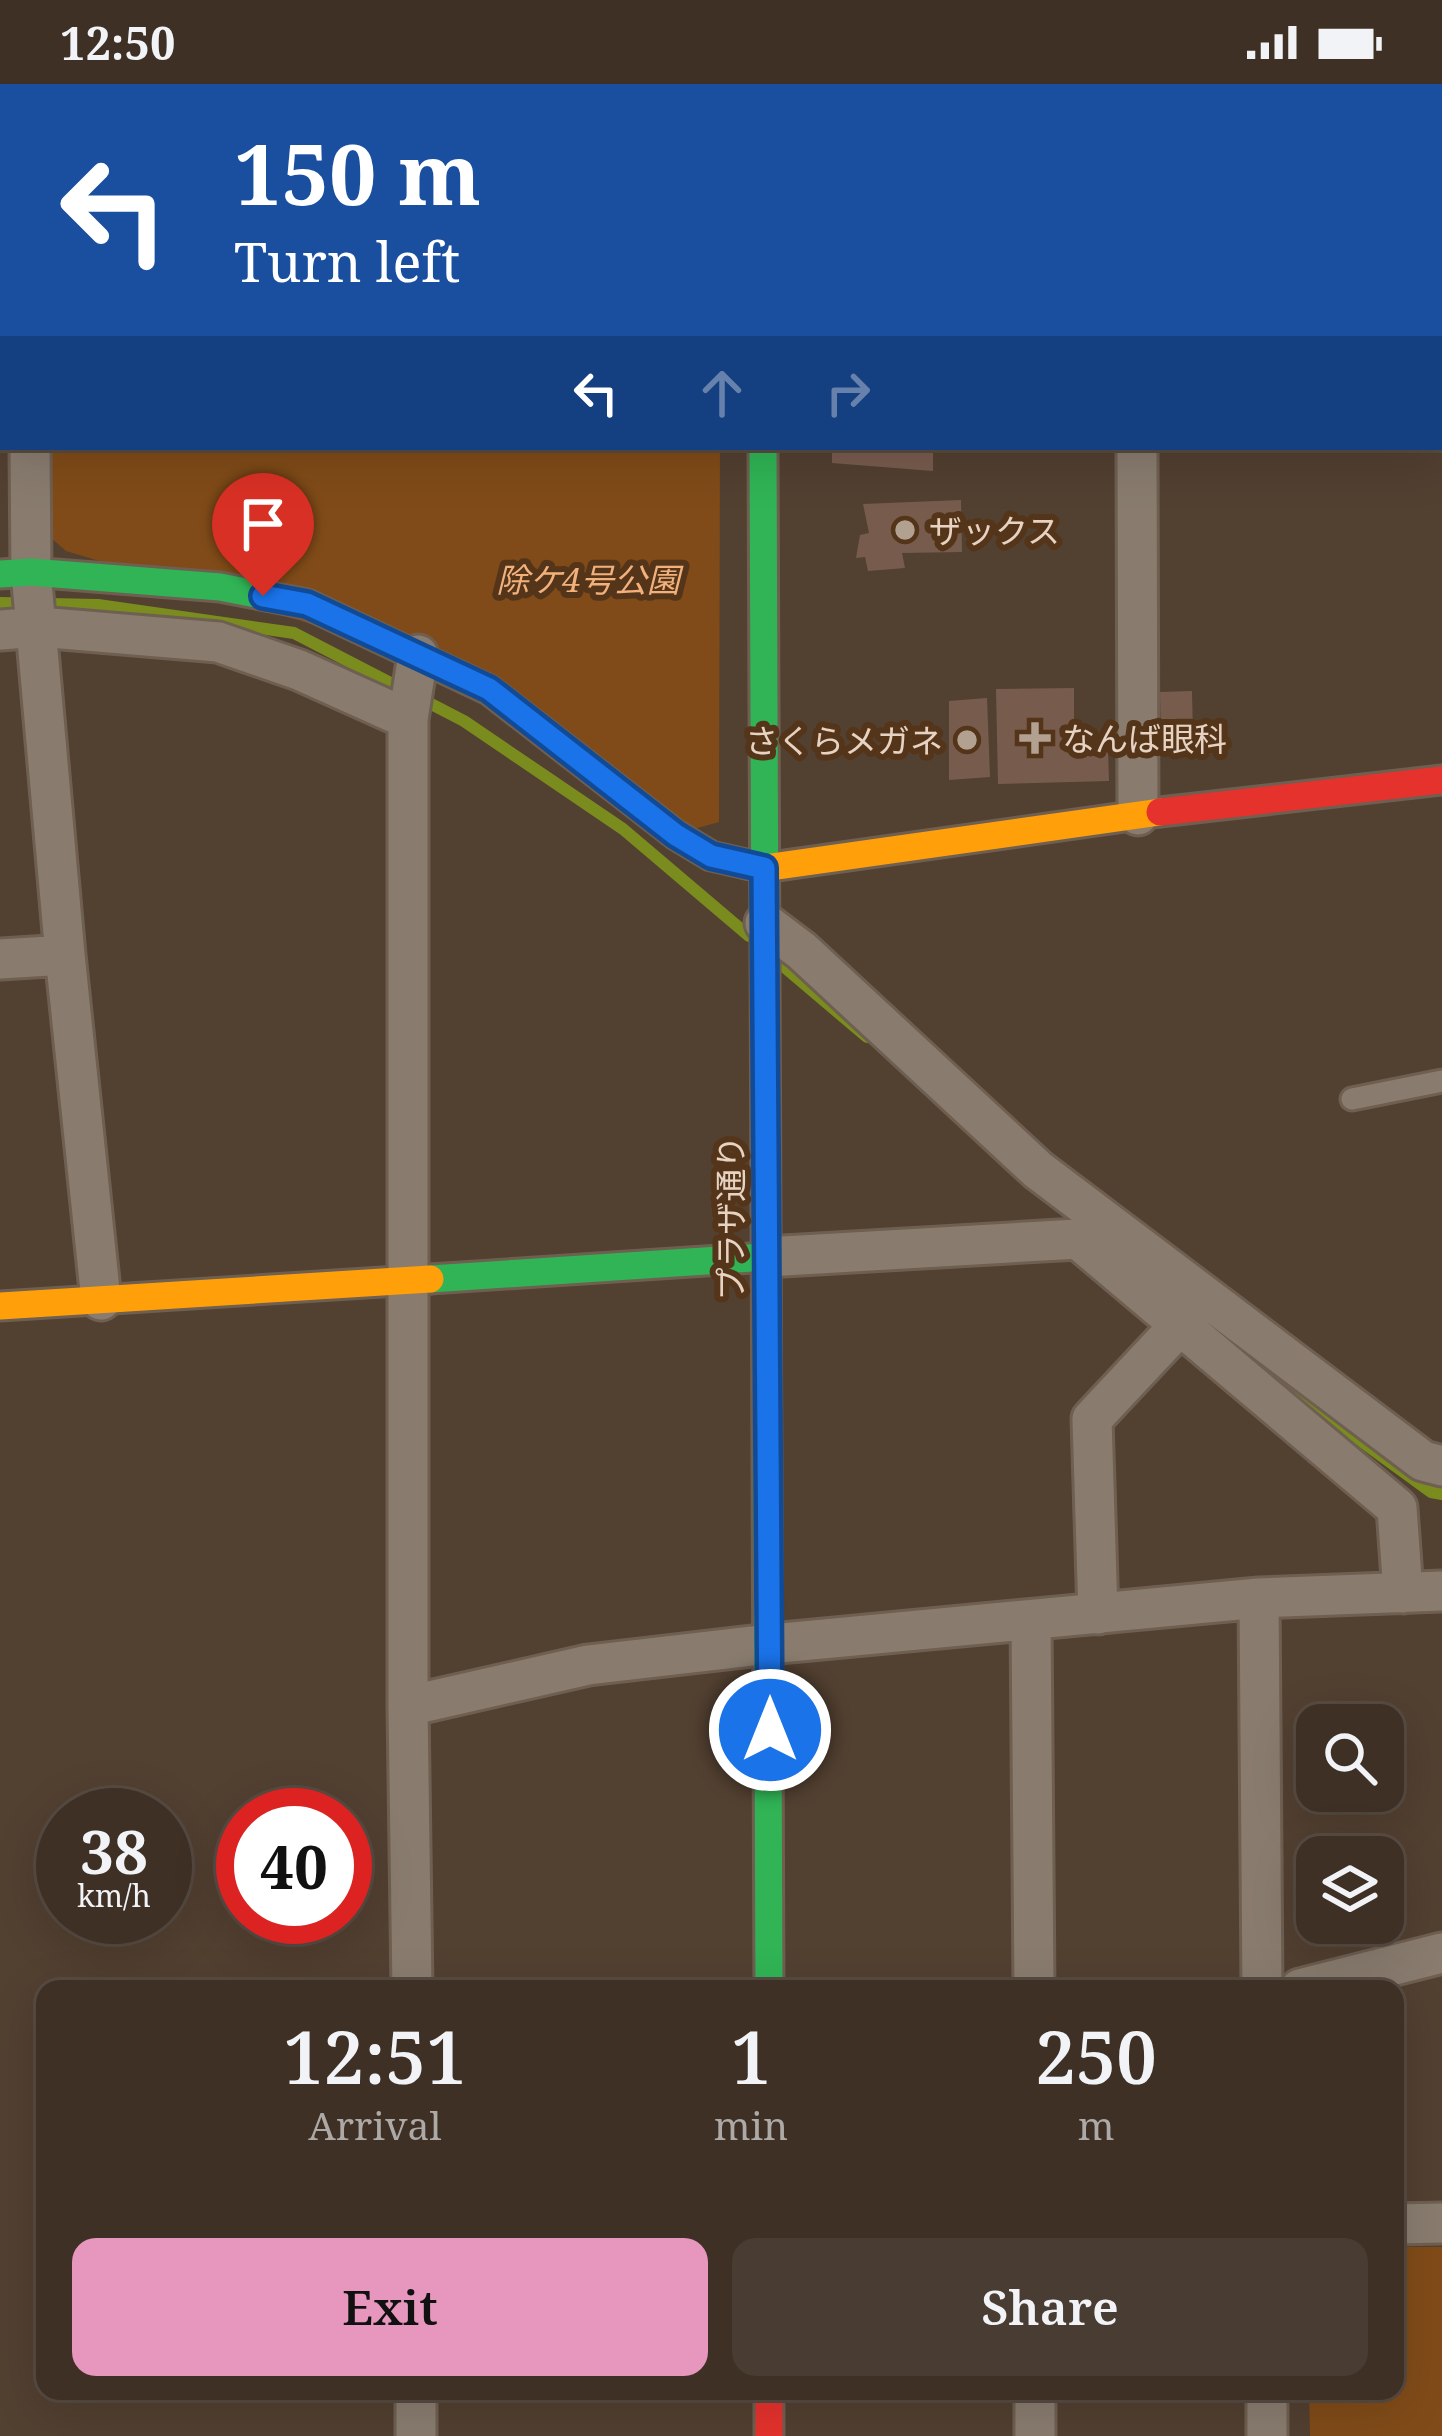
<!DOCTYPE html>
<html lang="en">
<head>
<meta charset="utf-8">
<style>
  :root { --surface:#3e3025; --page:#493c32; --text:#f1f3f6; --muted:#ada9a7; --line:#574b42; --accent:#e797bd }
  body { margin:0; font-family:"Noto Serif","Noto Sans JP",serif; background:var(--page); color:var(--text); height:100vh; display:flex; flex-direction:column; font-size:45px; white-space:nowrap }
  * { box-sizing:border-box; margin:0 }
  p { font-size:39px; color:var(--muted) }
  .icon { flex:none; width:66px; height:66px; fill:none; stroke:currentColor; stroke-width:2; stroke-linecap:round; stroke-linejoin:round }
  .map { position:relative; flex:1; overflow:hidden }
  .details { position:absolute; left:36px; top:1896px; width:1368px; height:420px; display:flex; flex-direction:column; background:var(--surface); border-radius:24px; box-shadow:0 12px 48px #0002,0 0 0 3px var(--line) }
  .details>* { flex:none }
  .top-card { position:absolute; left:0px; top:0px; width:1443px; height:366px; box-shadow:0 12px 48px #0002,0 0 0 3px var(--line); background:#1a4fa0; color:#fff; overflow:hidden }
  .tools { position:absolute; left:1296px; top:1620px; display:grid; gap:24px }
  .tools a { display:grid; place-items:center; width:108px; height:108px; border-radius:24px; background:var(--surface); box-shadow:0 12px 48px #0002,0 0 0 3px var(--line); font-size:60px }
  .speed { position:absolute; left:36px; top:1704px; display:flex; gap:24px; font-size:60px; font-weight:700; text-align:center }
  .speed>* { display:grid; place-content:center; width:156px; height:156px; border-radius:50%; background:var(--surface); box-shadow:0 12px 48px #0002,0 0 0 3px var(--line); line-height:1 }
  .speed small { font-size:30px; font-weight:400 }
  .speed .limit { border:18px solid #d22; background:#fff; color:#111 }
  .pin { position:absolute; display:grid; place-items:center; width:102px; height:102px; color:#fff; margin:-123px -51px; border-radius:50% 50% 50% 0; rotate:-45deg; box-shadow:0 0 12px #0007 }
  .pin .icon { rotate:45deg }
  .me { position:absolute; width:132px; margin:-66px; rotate:0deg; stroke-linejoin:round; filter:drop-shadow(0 0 9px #0008) }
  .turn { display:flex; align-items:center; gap:42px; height:252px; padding:0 36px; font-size:54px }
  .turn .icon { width:156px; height:156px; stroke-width:2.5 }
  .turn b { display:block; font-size:84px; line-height:102px }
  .lanes { display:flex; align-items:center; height:114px; padding:0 36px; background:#0003; justify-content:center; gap:60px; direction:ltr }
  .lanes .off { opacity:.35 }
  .eta { display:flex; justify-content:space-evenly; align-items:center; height:204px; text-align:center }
  .eta b { font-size:72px; font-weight:600; line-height:84px }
  .primary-button { display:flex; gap:24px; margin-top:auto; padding:24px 36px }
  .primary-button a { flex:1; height:138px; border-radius:24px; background:var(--accent); color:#111; font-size:48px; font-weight:600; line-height:138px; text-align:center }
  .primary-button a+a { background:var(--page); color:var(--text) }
  .status { display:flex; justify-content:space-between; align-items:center; height:84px; padding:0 60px; background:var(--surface); direction:ltr }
  .status svg { height:33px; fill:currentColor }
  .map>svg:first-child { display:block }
  .green { fill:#804b18 }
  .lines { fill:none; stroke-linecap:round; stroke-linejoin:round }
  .stream { stroke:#7a8c1e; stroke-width:12 }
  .building { fill:#775c4e }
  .lane-casing { stroke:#6e5f51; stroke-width:27 }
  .street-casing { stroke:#6e5f51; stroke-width:45 }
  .fast-casing { stroke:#6e5f51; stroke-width:33 }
  .slow-casing { stroke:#6e5f51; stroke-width:33 }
  .jam-casing { stroke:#6e5f51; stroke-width:33 }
  .lane { stroke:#897c6f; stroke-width:21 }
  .street { stroke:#897c6f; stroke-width:39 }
  .fast { stroke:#30b455; stroke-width:27 }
  .slow { stroke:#ff9f0a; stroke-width:27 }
  .jam { stroke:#e5322d; stroke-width:27 }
  .route-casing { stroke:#114b97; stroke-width:30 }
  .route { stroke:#1a73e8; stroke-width:21 }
  .poi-dot { fill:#b2a090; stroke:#543519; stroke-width:4.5 }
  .labels { text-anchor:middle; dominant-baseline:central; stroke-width:12; stroke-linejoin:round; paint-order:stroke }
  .poi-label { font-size:33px; fill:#e6d3c3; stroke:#543519; text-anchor:start }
  .park-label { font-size:33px; font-style:italic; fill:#f2b17c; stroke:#543519 }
  .street-label { font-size:33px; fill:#e6d3c3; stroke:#543519 }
</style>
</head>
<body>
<div class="status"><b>12:50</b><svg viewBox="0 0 49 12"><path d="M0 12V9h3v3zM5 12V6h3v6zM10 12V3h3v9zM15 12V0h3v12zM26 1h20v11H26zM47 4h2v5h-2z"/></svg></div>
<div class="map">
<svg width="1442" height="2352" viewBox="0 0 1442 2352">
  <rect width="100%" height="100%" fill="#524031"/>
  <!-- green -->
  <path class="green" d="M49,363H720L719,738L694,745L502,597L66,467L50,453Z
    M1395,2163H1442V2352H1310L1309,2307H1395Z"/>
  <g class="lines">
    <!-- stream -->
    <path class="stream" d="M0,519L98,521L294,549L464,637L623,745L749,852
      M782,881L867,953
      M1250,1276L1431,1408L1442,1410"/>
  </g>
  <!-- building -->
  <path class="building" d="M832,363H933V387L832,379Z
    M961,416L962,468L902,469L905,484L868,487L865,473L856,474L860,451L869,449L863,420Z
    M1074,604V667L1108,666L1109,697L998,700L996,605Z
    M1192,607L1193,654H1161L1160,608Z
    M987,614L990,693L949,696V617Z"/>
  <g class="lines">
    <!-- lane casing -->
    <g class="lane-casing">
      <path id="lane" d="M1352,1015L1442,997"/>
    </g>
    <!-- street casing -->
    <g class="street-casing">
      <path id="street" d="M20,0L21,3
        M386,0V3
        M1254,3L1292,0
        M30,363L31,488L65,871L101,1216
        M1137,363L1138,731
        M0,546L39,543L218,558L299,586L408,635
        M765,839L802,867L1038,1086L1423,1377L1442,1382
        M0,875L65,871
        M766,1173L1078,1155L1397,1424L1403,1509
        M1259,1514L1262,1905
        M1098,1530L1092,1335L1180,1241
        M1031,1536L1034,1905
        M408,1622L588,1581L770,1560L1259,1514L1442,1507
        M412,1905L408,1622V635L418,571
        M1300,1905L1442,1869
        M1395,2140L1442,2139
        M416,2307V2352
        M1267,2307V2352
        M1035,2352V2307"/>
    </g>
    <!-- fast casing -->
    <g class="fast-casing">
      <path id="fast" d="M762,0V3
        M763,363L769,1905
        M0,490L31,488L220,503L307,520L489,606L676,751L711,772L746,780
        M430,1195L766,1173"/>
    </g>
    <!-- slow casing -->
    <g class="slow-casing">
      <path id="slow" d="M746,780L764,784L1160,728
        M0,1222L430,1195"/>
    </g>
    <!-- jam casing -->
    <g class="jam-casing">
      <path id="jam" d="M1160,728L1442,696
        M769,2307V2352"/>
    </g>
    <!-- lane -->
    <use href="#lane" class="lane"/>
    <!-- street -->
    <use href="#street" class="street"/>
    <!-- fast -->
    <use href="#fast" class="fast"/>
    <!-- slow -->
    <use href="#slow" class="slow"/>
    <!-- jam -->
    <use href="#jam" class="jam"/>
  </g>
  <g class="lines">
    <!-- route casing -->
    <g class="route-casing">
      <path id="route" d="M263,512L307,520L489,605L676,751L711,772L764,784L770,1646"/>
    </g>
    <!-- route -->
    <use href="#route" class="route"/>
  </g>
  <!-- markers -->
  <g class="poi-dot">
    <circle cx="905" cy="446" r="12"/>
    <path d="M1029 636h12v12h12v12h-12v12h-12v-12h-12v-12h12z"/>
    <circle cx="967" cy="656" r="12"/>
  </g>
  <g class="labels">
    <!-- poi labels -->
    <g class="poi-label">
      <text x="929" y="446">ザックス</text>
      <text x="1062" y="654">なんば眼科</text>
      <text x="943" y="656" text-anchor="end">さくらメガネ</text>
    </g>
    <!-- park labels -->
    <g class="park-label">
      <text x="588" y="495">除ケ4号公園</text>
    </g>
    <!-- street labels -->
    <g class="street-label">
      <text transform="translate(730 1134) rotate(-90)">プラザ通り</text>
    </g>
  </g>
</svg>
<div class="tools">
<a><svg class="icon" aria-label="search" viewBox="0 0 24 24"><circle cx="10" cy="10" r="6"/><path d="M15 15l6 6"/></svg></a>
<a><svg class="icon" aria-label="layers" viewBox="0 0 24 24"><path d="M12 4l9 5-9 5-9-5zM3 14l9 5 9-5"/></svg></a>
</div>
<div class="speed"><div>38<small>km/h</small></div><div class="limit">40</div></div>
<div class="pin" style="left:263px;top:512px;background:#d93025"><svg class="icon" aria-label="arrive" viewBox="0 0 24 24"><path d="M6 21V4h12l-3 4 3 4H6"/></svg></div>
<svg class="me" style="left:770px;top:1646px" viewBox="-20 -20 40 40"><circle r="17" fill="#1a73e8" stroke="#fff" stroke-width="3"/><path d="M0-11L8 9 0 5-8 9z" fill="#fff"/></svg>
<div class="top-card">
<div class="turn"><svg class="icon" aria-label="left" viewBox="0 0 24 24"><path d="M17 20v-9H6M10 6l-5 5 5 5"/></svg><div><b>150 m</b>Turn left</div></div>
<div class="lanes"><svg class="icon" aria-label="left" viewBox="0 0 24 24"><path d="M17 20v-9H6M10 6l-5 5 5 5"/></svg><svg class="icon off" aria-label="ahead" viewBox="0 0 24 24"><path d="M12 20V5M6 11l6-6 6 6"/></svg><svg class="icon off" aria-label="right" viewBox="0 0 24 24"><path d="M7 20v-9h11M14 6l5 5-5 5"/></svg></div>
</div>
<section class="details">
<div class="eta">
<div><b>12:51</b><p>Arrival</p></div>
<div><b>1</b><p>min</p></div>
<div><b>250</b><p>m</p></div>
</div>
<div class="primary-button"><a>Exit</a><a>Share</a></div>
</section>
</div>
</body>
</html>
